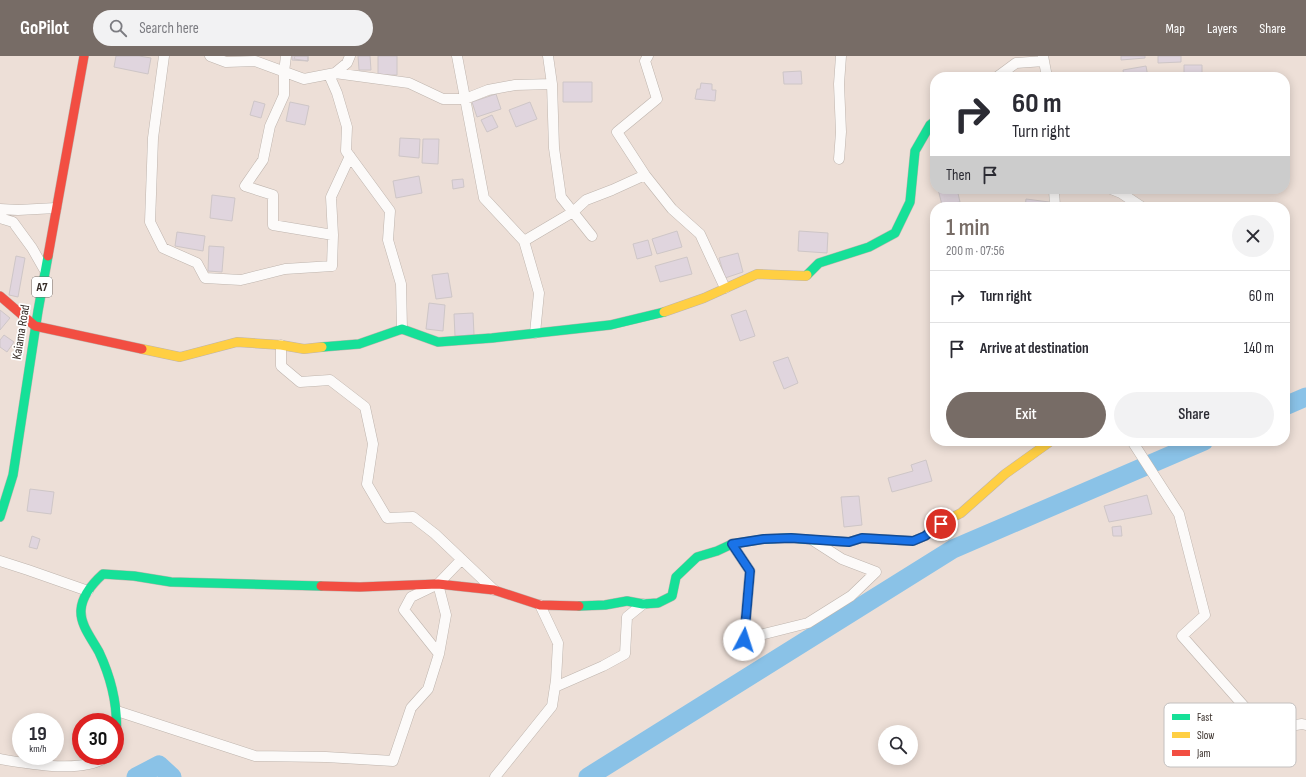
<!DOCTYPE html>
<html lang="en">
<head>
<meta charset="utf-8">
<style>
  :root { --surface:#fff; --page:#f2f2f3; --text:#2b2b33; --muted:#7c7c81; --line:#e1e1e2; --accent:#776c66 }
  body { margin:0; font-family:"Sofia Sans Condensed",sans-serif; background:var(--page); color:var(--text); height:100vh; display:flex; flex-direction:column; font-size:15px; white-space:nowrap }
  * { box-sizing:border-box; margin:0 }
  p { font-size:13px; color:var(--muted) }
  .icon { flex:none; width:22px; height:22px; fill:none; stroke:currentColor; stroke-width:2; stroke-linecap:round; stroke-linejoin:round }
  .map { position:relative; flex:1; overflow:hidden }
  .side { position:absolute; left:930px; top:146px; width:360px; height:244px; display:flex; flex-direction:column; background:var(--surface); border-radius:16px; box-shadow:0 2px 10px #0003 }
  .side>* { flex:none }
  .banner { position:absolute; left:930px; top:16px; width:360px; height:122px; border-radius:16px; box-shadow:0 2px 10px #0003; background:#fff; color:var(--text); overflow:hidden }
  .buttons { position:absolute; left:878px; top:669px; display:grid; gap:8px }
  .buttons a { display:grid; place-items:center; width:40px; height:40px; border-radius:50%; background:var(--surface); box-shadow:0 2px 10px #0003; font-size:20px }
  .speed { position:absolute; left:12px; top:657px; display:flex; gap:8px; font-size:20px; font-weight:700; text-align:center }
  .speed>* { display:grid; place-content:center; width:52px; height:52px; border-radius:50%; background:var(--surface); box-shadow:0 2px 10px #0003; line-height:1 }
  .speed small { font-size:10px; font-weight:400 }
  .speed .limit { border:6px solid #d22; background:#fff; color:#111 }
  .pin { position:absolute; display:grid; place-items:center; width:34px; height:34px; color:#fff; margin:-17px; border:2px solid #fff; border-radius:50%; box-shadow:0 1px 4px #0007 }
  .me { position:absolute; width:44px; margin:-22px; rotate:5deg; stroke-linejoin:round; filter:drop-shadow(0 0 3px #0008) }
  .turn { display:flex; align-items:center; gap:14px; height:84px; padding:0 16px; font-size:18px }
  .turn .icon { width:52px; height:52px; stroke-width:2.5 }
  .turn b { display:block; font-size:28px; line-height:34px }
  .then { display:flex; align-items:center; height:38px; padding:0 16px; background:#0003; gap:8px; font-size:15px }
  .round { display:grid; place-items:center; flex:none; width:42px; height:42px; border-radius:21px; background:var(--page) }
  .overview { display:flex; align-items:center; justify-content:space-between; height:68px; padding:0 16px }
  h1 { font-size:24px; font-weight:600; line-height:30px; color:var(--accent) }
  .action { display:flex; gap:8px; margin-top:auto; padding:8px 16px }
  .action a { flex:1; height:46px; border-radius:24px; background:var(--accent); color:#fff; font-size:16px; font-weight:600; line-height:46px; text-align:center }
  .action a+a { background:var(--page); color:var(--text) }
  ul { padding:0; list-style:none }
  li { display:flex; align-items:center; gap:12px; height:52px; padding:0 16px; border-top:1px solid var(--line) }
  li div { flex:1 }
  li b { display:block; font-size:15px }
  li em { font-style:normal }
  header { display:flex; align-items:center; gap:24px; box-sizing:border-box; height:56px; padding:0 20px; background:var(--accent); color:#fff }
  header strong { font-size:19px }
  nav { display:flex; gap:22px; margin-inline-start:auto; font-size:14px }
  .search { width:280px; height:36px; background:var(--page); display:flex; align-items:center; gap:10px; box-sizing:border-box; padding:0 14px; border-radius:22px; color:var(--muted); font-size:15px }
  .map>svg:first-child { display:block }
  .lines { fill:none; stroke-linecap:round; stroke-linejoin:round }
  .river { stroke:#8ac2e7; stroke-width:19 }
  .building { fill:#e0d5de; stroke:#cec6c7 }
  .street-casing { stroke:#beb4ad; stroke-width:11 }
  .fast-casing { stroke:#beb4ad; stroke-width:10 }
  .slow-casing { stroke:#beb4ad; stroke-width:10 }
  .jam-casing { stroke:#beb4ad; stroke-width:10 }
  .street { stroke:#fcfaf9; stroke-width:10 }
  .fast { stroke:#16e098; stroke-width:9 }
  .slow { stroke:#ffcf43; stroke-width:9 }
  .jam { stroke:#f24e42; stroke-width:9 }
  .route-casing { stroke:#114b97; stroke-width:10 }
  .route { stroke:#1a73e8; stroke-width:7 }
  .labels { text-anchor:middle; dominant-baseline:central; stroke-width:3.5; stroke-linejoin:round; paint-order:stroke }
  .shield { fill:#fff; stroke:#746d69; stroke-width:1 }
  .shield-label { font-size:12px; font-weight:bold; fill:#382e29 }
  .street-label { font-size:13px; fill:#382e29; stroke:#fff }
  .key { fill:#fff; stroke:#c3c0bf; stroke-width:1 }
  .key-label { font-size:11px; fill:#382e29 }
</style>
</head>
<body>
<header>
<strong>GoPilot</strong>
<div class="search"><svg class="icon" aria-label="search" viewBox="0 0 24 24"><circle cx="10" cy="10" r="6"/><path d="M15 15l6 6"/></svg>Search here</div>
<nav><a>Map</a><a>Layers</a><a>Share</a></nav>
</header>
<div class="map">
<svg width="1306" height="721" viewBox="0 0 1306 721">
  <rect width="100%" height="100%" fill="#eddfd7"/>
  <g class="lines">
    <!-- river -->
    <path class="river" d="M1285,350L1306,341
      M136,721L159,709L172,721
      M588,721L953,493L1204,385"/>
  </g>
  <!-- building -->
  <path class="building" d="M116,0H139L151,2L148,18L114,11Z
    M292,0H308V5L292,4Z
    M295,0H308V5L294,3Z
    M358,0H370L371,14H359Z
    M378,0H397V19H378Z
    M1121,0H1145V2L1121,4Z
    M1158,0H1181V6L1158,7Z
    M1184,9H1202V21H1184Z
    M1146,10L1148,21H1124L1123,14Z
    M801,15L802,28H784L783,16Z
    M563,26H592V46H563Z
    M701,27L712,28V34H716L715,45L695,43L697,33H700Z
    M496,38L501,53L477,61L472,46Z
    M254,45L265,48L261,62L250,59Z
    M290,46L309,50L305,69L286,65Z
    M530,46L537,63L516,71L509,54Z
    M492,59L498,71L487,76L481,64Z
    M400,82L420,83L419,102L399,100Z
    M423,83H439L438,108L422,107Z
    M419,120L422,137L396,142L393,125Z
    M463,123L464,131L453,133L452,124Z
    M938,133H957L960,146L942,149Z
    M212,139L235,142L232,165L210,162Z
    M1026,143L1049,146L1048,151H1025Z
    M677,175L682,191L657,198L652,183Z
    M799,175L828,177L827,197L798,195Z
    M177,176L205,180L203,195L175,190Z
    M648,184L652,199L637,203L633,188Z
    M209,190L224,191L222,216L208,215Z
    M738,197L743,216L725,222L719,202Z
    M16,200L25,202L18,241L9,239Z
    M687,201L692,218L660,226L655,210Z
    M448,217L452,241L436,243L432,219Z
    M429,247L445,249L443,275L426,273Z
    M0,254L10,262L0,274Z
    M746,254L755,280L740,285L731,259Z
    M473,257L474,279L455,280L454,258Z
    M4,279L14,286L7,296L0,291V284Z
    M788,301L798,327L784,333L773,306Z
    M926,404L932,425L892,436L888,422L913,415L911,409Z
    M30,433L54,436L51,458L27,455Z
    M1147,439L1152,458L1109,466L1104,450Z
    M859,440L862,469L844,471L841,441Z
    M1121,470L1122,480H1113L1112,471Z
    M32,480L40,483L37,493L29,491Z"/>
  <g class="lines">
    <!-- street casing -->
    <g class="street-casing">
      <path id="street" d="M164,0L153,82L150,166L163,192L197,207L205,222L241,224L285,213L332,210L333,179L331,141L350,100
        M210,0L226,6L255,5L304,23L335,17L409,27L443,43H465L488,34L515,29L552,28
        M286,0L284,16V39L270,70L263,104L245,130L273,139V169L333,179
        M350,0L347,7L330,21L337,37L347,71L346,95L390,155L388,184L401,228L402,273
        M457,0L484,142L524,185L539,237L535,277
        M548,0L552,28L554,92L561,141L592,180
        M1043,0L1047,21
        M997,21L1016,7L1044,5
        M839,103L841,76L839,28L841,0
        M645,119L617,76L657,43L645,5L648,0
        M1054,133L1055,151
        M1111,133L1121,137L1142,151
        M0,153L18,154L56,152
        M0,162L13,166L32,192L44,213
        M524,185L573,156L586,144L612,134L645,119L672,153L700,178L725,232
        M281,289V310L300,326L330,324L365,351L373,388L367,428L387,462L413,461L435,478L494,534
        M1132,385L1179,458L1205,559L1182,580L1265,674L1302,668L1306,669
        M732,488L750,515L744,583L808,567L851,540L876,516L842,503L814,485
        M0,505L28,514L88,535
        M438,528L446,559L439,598L404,554L411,541L438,528L461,504
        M555,631L603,610L625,598L627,561L643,548
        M117,655L255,700L326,701L393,705L411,652L428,633L439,598
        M0,703C29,708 84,718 108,700
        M495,721L552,650L556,624L558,587L540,549"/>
    </g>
    <!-- fast casing -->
    <g class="fast-casing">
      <path id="fast" d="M807,219L819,207L869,191L895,177L910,146L915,95L930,69L935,65
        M322,291L359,288L402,273L438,286L492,282L610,269L664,256
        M0,461L13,419L38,255L48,200
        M579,550L605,549L627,545L643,548L658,547L672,540L676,521L697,501L717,495L732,488L764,483L791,482L815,484
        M115,691C120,657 113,626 99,596C92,583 80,569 81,554C82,539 93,527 103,518L134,520L171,526L321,530"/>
    </g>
    <!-- slow casing -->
    <g class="slow-casing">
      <path id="slow" d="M664,256L704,242L757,218L806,220L807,219
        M142,293L180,301L237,286L281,289L304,293L322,291
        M815,484L849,486L862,482L913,485L925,480L941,467L961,457L1005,418L1051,385"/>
    </g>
    <!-- jam casing -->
    <g class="jam-casing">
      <path id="jam" d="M48,200L84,0
        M0,240L35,270L142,293
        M321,530L360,531L438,528L494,534L540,549L579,550"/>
    </g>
    <!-- street -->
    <use href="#street" class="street"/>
    <!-- fast -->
    <use href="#fast" class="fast"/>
    <!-- slow -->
    <use href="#slow" class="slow"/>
    <!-- jam -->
    <use href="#jam" class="jam"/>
  </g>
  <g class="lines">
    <!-- route casing -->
    <g class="route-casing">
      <path id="route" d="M744,584L750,515L732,488L764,483L791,482L849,486L862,482L913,485L925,480L941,468"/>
    </g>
    <!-- route -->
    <use href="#route" class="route"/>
  </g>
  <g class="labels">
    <!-- shield labels -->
    <rect class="shield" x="32" y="221" width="20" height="20" rx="3"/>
    <g class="shield-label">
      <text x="42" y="231">A7</text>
    </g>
    <!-- street labels -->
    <g class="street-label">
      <text transform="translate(21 276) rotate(-81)">Kaiama Road</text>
    </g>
  </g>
  <!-- legend -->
  <rect x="1164" y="647" width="132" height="64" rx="6" class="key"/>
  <rect x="1172" y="658" width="18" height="6" fill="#16e098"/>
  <rect x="1172" y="676" width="18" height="6" fill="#ffcf43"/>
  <rect x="1172" y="694" width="18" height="6" fill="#f24e42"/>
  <g class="key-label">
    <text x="1197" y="665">Fast</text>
    <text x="1197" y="683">Slow</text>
    <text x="1197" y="701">Jam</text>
  </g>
</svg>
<div class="buttons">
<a><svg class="icon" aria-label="search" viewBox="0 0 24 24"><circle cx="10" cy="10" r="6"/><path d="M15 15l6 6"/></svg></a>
</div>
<div class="speed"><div>19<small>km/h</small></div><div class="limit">30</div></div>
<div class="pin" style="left:941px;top:468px;background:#d93025"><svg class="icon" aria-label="arrive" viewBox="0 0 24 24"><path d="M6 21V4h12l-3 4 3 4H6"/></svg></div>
<svg class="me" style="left:744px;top:584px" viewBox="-20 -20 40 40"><circle r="19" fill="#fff"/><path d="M0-13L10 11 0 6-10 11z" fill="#1a73e8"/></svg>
<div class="banner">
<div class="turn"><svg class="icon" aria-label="right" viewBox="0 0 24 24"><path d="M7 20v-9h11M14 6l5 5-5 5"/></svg><div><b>60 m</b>Turn right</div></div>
<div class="then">Then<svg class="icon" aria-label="arrive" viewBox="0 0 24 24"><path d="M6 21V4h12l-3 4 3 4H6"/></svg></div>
</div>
<section class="side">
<div class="overview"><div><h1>1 min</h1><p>200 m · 07:56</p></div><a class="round"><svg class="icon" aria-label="close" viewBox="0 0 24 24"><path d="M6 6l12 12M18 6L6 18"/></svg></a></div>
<ul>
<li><svg class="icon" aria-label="right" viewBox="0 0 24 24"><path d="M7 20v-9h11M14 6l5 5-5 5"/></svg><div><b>Turn right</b></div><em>60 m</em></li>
<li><svg class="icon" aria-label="arrive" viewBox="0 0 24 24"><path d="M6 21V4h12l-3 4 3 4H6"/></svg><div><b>Arrive at destination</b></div><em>140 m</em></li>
</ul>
<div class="action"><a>Exit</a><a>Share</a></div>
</section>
</div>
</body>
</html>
